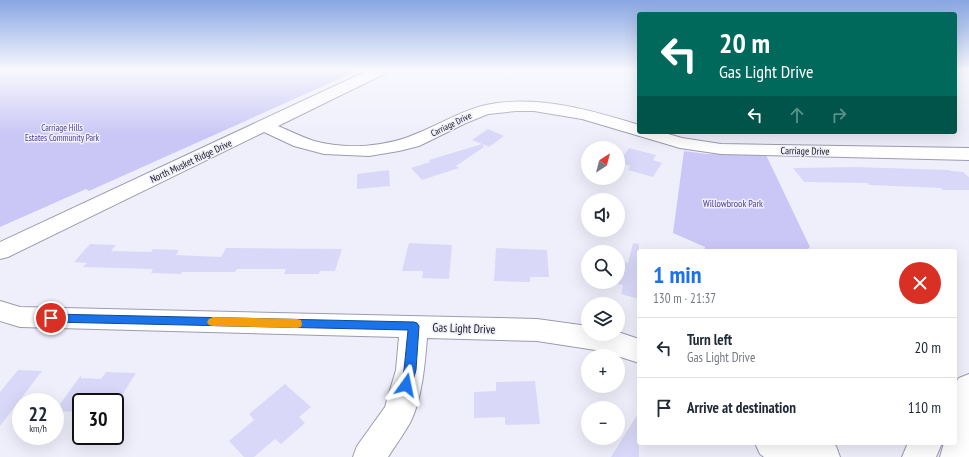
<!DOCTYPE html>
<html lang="en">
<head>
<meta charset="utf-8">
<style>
  :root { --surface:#fff; --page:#f6f6f7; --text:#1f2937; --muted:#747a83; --line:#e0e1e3; --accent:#1a73e8 }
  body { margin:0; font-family:"PT Sans Narrow",sans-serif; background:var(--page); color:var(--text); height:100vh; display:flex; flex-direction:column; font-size:15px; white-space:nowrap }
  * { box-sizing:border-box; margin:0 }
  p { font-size:13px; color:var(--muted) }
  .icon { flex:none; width:22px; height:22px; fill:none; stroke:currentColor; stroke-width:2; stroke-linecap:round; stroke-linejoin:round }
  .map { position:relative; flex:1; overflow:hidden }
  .drawer { position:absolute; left:637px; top:249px; width:320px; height:196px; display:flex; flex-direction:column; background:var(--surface); border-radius:4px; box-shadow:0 4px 16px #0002 }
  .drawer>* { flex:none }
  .hud { position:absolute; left:637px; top:12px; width:320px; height:122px; border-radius:4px; box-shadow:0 4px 16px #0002; background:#00695c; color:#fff; overflow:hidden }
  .needle { width:26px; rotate:36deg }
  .controls { position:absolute; left:581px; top:141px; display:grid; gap:8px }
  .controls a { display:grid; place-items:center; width:44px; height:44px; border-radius:50%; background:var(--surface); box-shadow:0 4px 16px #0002; font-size:20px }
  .speed { position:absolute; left:12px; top:393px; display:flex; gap:8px; font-size:20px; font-weight:700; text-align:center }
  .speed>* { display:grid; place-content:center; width:52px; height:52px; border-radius:50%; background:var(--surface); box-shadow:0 4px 16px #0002; line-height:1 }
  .speed small { font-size:10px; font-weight:400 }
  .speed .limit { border:2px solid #111; border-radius:6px; background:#fff; color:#111 }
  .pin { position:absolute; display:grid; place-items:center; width:34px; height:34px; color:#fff; margin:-17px; border:2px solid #fff; border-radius:50%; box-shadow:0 1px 4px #0007 }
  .me { position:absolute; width:44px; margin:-22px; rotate:12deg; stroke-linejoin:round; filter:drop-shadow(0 0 3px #0008) }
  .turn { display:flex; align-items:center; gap:14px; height:84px; padding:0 16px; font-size:18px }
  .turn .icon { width:52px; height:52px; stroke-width:2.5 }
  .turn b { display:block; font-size:28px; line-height:34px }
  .lanes { display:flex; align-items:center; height:38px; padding:0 16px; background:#0003; justify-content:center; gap:20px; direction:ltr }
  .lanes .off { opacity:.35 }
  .round { display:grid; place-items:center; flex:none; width:42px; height:42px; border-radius:21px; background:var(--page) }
  .overview { display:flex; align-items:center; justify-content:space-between; height:68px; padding:0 16px }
  h1 { font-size:24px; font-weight:600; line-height:30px; color:var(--accent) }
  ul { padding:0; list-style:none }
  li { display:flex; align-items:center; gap:12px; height:60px; padding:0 16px; border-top:1px solid var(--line) }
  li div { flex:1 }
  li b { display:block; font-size:15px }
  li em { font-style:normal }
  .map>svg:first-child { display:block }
  .green { fill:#cac7f6 }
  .building { fill:#dad8f8 }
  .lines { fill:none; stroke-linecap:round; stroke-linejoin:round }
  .minor-casing { stroke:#9c9baf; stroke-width:2 }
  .minor { fill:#fff; fill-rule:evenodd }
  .route { fill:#1a73e8; stroke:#114b97 }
  .slow { fill:#f59e0b }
  .labels { text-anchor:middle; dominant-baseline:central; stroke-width:3; stroke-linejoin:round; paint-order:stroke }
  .far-street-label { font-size:9px; fill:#17161e; stroke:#efeffc }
  .far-park-label { font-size:9px; fill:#503f97; stroke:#efeffc }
  .street-label { font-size:10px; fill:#17161e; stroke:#efeffc }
  .park-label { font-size:10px; fill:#503f97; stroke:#efeffc }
  .near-street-label { font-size:12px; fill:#17161e; stroke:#efeffc }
</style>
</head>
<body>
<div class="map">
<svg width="969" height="457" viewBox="0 0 969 457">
  <rect width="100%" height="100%" fill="#efeffc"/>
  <!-- green -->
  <path class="green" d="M0,70H359L89,191L86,189L0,227Z
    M684,151L707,154L766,155L810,247L806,251H704L705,247L673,233Z"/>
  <!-- building -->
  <path class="building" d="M488,129L504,136L489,147L482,144L484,147L456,166L459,168L422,180L411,168L430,162L429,160L482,144L472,140Z
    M629,148L656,155L653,160L662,163L653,177L628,170L630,166L619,162Z
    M855,167L949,170L951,171L963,172L969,177V190H943L941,188L869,185L868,183L804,182L793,168Z
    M389,170L390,186L357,189V174Z
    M409,243L452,245L449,279L422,278L423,271H402Z
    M633,243L639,244V299L621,294L623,285L618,284V260L628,263Z
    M90,244L116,245L111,251L151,252L153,249L179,250L176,255L221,257L226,248L342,249L335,271H320L319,274H284L286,269H237L235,272H182L181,274L151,273L153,269L83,267L87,263L74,262Z
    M496,248L547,250L549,277H530V282L494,281Z
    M18,370L42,371L0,426V392Z
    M106,372L136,373L119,400L97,399L95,402H81V412L55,411L81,375V378L101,379Z
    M535,381L540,424L505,425V417L474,418V392L496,391V382Z
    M285,384L311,407L299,417L305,423L281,444L275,439L254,457H244L229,441L254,420L249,414Z
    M639,412V457H611Z"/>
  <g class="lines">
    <!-- minor casing -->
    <g class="minor-casing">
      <path id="minor" d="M369,70H388L386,73L278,126C290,131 302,137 314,141C346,150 388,147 418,133C445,122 467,107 497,103C546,97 593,111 639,125V132H661L682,138L721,144L969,148V160L721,154L680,148L582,119L534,111H516L488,114L466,123L419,146L399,151L369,156L324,154L294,146L264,132L8,257L0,259V242Z
        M0,301L20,307L537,319L588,326V334H618V332L639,339V363L602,351L537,341L427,338C425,363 422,400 410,423C403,435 395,446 388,457H353L357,446L385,407L396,370L399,337L20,327L0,321Z
        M969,374V457H940L944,443H955V383L959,378Z
        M755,443H831L836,446L840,457H764L760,454Z
        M908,443H942L936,457H902Z"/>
    </g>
    <!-- minor -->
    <use href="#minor" class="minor"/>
  </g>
  <!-- sky -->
  <linearGradient id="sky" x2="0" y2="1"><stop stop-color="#88a6e2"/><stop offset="0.52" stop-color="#f8f8fe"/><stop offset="1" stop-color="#f8f8fe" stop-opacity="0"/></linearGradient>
  <rect width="969" height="134" fill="url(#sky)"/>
  <!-- route -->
  <path class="route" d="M51,314L414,322L417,323L419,326L416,370L411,388L406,390L402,388L400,385L404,370L408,330L51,322L47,321L46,318L47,315Z"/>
  <!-- slow -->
  <path class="slow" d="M213,317L297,319L301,320L302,324L301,327L297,328L213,326L209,325L207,322L209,319Z"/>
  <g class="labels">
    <!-- far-street labels -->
    <g class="far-street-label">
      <text transform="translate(451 124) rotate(-26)">Carriage Drive</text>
    </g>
    <!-- far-park labels -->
    <g class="far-park-label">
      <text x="62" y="127">Carriage Hills<tspan x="62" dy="10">Estates Community Park</tspan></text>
    </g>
    <!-- street labels -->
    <g class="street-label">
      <text transform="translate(805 151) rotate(1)">Carriage Drive</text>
      <text transform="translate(191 161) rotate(-25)">North Musket Ridge Drive</text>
    </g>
    <!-- park labels -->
    <g class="park-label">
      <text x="733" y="203">Willowbrook Park</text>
    </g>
    <!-- near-street labels -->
    <g class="near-street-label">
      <text transform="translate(464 328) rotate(2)">Gas Light Drive</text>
    </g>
  </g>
</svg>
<div class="controls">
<a><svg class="needle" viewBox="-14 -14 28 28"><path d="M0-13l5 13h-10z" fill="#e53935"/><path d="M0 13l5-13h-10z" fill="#747a83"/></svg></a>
<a><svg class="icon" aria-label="sound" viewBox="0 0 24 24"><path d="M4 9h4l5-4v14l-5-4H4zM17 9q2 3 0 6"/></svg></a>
<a><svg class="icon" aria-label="search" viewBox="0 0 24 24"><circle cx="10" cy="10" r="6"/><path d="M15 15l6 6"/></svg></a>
<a><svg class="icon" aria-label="layers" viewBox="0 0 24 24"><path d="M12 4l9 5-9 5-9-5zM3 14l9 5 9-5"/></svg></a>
<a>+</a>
<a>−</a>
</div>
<div class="speed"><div>22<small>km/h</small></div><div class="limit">30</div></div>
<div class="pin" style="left:51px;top:318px;background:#d93025"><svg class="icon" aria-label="arrive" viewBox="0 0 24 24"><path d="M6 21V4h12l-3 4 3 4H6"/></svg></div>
<svg class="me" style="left:406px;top:385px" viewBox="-20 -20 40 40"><path d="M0-17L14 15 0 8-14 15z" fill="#1a73e8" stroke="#fff" stroke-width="4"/></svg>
<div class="hud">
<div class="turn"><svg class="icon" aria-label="left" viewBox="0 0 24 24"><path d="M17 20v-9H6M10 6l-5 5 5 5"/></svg><div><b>20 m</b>Gas Light Drive</div></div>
<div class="lanes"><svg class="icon" aria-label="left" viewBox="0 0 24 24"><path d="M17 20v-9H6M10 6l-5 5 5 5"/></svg><svg class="icon off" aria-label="ahead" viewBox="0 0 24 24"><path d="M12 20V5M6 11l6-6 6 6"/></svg><svg class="icon off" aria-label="right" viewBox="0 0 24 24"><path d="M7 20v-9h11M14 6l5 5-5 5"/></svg></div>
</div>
<section class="drawer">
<div class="overview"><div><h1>1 min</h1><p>130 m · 21:37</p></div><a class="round" style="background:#d93025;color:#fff"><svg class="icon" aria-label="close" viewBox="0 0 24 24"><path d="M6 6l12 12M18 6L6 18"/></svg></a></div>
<ul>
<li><svg class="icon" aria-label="left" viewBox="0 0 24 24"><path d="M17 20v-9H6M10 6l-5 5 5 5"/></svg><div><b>Turn left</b><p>Gas Light Drive</p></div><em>20 m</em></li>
<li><svg class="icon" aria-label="arrive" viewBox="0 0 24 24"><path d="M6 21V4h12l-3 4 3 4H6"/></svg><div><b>Arrive at destination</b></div><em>110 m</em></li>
</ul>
</section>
</div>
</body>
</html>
